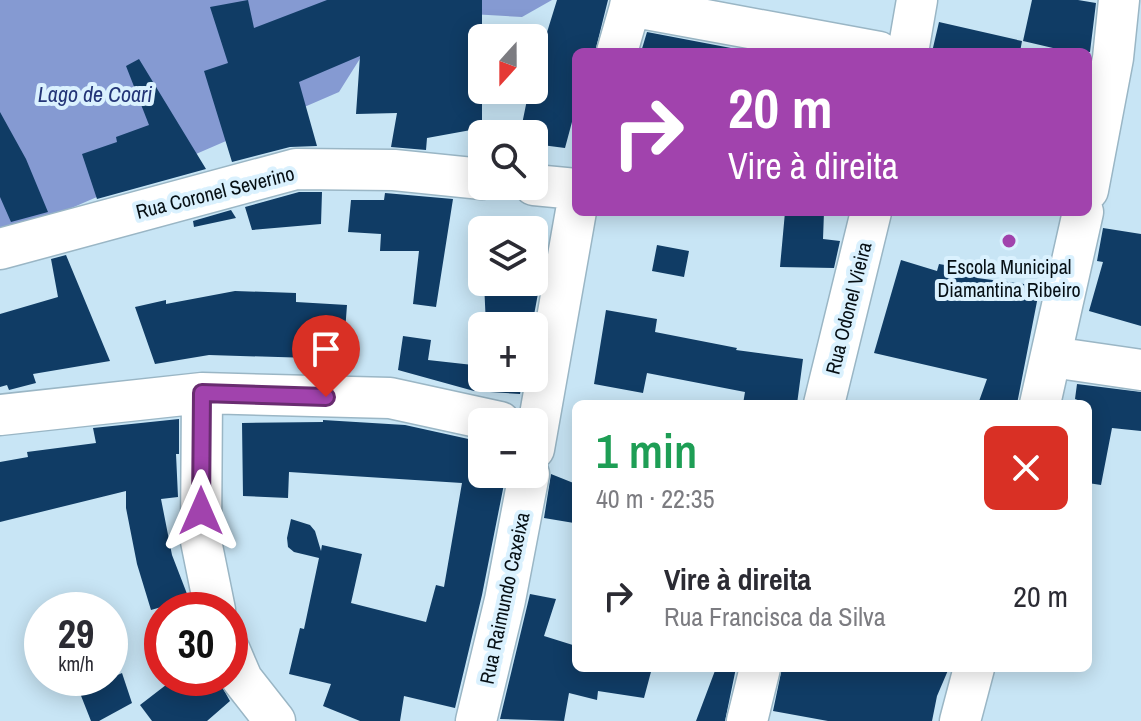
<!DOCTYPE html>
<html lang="pt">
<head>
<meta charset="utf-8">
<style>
  :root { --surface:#fff; --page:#f7f7f7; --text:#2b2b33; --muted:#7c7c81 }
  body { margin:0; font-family:"Archivo Narrow",sans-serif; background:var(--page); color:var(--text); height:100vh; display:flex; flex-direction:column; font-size:30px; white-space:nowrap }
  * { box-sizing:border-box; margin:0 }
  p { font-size:26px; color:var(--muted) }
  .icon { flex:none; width:44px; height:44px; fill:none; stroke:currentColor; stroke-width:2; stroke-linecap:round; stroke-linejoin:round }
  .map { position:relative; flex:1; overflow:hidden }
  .side { position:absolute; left:572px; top:400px; width:520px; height:272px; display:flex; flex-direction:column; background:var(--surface); border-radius:12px; box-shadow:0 4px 20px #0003 }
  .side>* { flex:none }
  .banner { position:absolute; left:572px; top:48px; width:520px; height:168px; border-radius:12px; box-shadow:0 4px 20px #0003; background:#a143ad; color:#fff; overflow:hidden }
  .needle { width:52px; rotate:201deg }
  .fabs { position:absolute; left:468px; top:24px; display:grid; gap:16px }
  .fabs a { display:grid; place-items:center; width:80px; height:80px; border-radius:12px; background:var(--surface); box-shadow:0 4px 20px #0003; font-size:40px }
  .speed { position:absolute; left:24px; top:592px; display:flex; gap:16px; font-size:40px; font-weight:700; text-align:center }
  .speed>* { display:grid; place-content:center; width:104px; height:104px; border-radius:50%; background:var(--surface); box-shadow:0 4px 20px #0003; line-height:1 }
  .speed small { font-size:20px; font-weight:400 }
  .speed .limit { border:12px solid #d22; background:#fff; color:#111 }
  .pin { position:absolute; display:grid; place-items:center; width:68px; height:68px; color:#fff; margin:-82px -34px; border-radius:50% 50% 50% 0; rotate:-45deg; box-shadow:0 0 8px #0007 }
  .pin .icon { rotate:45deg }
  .me { position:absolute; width:88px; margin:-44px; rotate:0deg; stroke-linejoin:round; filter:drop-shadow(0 0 6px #0008) }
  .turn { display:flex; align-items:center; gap:28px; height:168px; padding:0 24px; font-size:36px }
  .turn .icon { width:104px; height:104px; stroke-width:2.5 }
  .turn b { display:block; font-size:56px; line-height:68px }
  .round { display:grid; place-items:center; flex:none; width:84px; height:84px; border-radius:12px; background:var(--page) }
  .headline { display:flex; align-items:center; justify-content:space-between; height:136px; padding:0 24px }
  h1 { font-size:48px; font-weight:600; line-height:60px; color:#1e9e55 }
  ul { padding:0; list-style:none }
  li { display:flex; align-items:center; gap:24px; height:120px; padding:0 24px }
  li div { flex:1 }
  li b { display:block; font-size:30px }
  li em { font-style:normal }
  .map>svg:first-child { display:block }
  .water { fill:#859ad2 }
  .building { fill:#103c65 }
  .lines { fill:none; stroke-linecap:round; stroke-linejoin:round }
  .minor-casing { stroke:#9ab6c5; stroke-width:43 }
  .minor { stroke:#fff; stroke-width:40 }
  .route-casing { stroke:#692c70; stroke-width:20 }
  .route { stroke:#a143ad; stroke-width:14 }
  .poi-dot { fill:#a143ad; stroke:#daf1fe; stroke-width:3 }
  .labels { text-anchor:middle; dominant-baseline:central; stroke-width:8; stroke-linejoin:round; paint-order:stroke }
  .street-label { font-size:20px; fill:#060f14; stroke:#daf1fe }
  .poi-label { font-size:20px; fill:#060f14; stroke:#daf1fe }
  .water-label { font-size:22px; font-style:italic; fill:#233577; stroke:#daf1fe }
</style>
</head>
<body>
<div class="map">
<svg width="1141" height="721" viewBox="0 0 1141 721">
  <rect width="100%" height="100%" fill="#c8e5f5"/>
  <!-- water -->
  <path class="water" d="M0,0H552L522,17L453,13L378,30L339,92L0,239Z"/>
  <!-- building -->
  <path class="building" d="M248,0L254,28L327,0H482V128L427,138L426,150L391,147L397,113L356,114L360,56L299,82L317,146L290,147L232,162L204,71L228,63L210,7Z
    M557,0H608L595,52H576V107L565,148L534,144V134H520L529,90H534V63L538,41L544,42Z
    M1032,0H1078L1096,3L1090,52H1053V48L1023,41Z
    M939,22L1022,41L1020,52H932Z
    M647,32L752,52H641Z
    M139,59L206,169L97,199L82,154L117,142L116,137L149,125L126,66Z
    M0,112L26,159L48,212L11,222L0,197Z
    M299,192H322L321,224L252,230L245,207Z
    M385,193L453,199L436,307L413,304L419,251H380L381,234L348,232L351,200H384Z
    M231,210L236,218L194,227L193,221Z
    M785,212H824L823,239L840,241L834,268L780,267Z
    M1103,228L1141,234V326L1089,311L1103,262L1097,261Z
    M657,245L689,251L684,277L652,271Z
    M546,250L532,326H486L484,282H534V251Z
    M66,255L110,361L33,374L36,383L9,390L7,385L0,387V314L58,297L51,259Z
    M901,260L937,271L939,264L979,271L977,278L1040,286L1017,404H978L987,379L874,353Z
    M235,291L296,293V302L347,305L343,359L209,355L155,364L135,307L166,300V304Z
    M606,310L657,319L655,332L737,348L736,350L803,359L797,404H743L745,392L647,373L643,393L594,384Z
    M403,336L431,340L428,360L482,366V378H523L520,394L474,391L398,370Z
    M1077,384L1141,392V431L1112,428L1101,485L1088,483V404L1075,399Z
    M179,419V454H176L178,497L161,499L172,555L189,599L151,610L137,564L126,508V491L0,522V462L28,457L27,452L96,443L93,428Z
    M323,420L405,425L482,442V474H506L482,595L455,708L404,696L400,721H360L323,706L331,684L289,674L300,628L304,629L319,558L294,552L288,547L287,538L291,519L310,525L315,531L321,551L322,545L362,554L351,603L426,622L436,585L444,587L462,483L289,472L288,498L243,496L242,423L323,422Z
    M551,474L576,484L574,523L544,518Z
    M530,594L556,599L544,636L576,646V668H652L644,698L598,691L597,700L569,693L564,721L500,719Z
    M716,668H736L725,721H696Z
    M782,668H949L937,696L932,721H828L773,711Z
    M122,673L132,703L99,721H91L74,678H111Z
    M175,678H217L230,701L207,721H152L140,705Z"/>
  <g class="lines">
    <!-- minor casing -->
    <g class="minor-casing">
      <path id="minor" d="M630,6L879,52
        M617,52L632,0
        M908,52L917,0
        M534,185L576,189
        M1088,190L1113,58L1119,0
        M0,249L296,169L394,170L482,179
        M1052,357L1141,370
        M202,393L201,541L215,610
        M824,404L871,212
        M1040,404L1083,212
        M0,415L202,393L390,398L500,422
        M534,449L576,211
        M230,651L242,679L275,721
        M476,721L505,600L529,474
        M747,721L760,668
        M960,721L974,668"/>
    </g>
    <!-- minor -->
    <use href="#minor" class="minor"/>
  </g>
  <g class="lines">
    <!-- route casing -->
    <g class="route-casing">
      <path id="route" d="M201,511L202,393L326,397"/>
    </g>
    <!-- route -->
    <use href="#route" class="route"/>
  </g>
  <!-- markers -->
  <circle class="poi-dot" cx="1009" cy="241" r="8"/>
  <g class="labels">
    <!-- street labels -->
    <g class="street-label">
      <text transform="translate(215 192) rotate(-14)">Rua Coronel Severino</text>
      <text transform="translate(848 308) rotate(-76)">Rua Odonel Vieira</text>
      <text transform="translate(504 598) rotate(-78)">Rua Raimundo Caxeixa</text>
    </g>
    <!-- poi labels -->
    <g class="poi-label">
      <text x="1009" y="266">Escola Municipal<tspan x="1009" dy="23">Diamantina Ribeiro</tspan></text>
    </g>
    <!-- water labels -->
    <g class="water-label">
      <text x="95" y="94">Lago de Coari</text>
    </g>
  </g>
</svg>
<div class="fabs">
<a><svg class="needle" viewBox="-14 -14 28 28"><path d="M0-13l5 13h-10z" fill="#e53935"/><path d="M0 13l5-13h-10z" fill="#7c7c81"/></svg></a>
<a><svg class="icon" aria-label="search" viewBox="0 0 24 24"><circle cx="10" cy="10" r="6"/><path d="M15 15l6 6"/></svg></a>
<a><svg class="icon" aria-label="layers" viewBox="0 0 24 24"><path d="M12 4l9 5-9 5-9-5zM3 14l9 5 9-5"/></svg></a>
<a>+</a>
<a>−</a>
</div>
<div class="speed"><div>29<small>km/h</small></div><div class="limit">30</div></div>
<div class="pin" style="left:326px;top:397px;background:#d93025"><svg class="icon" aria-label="arrive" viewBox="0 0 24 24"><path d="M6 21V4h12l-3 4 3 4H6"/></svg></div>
<svg class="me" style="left:201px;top:511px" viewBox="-20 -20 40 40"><path d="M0-17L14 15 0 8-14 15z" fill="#a143ad" stroke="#fff" stroke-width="4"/></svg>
<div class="banner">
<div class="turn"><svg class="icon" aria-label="right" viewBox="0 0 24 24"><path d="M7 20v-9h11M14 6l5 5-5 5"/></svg><div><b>20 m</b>Vire à direita</div></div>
</div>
<section class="side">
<div class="headline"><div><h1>1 min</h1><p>40 m · 22:35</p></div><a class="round" style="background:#d93025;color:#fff"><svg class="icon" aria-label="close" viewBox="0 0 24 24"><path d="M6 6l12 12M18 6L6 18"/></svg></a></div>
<ul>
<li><svg class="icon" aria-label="right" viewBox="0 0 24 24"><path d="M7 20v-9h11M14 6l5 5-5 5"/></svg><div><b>Vire à direita</b><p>Rua Francisca da Silva</p></div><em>20 m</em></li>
</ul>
</section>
</div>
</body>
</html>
